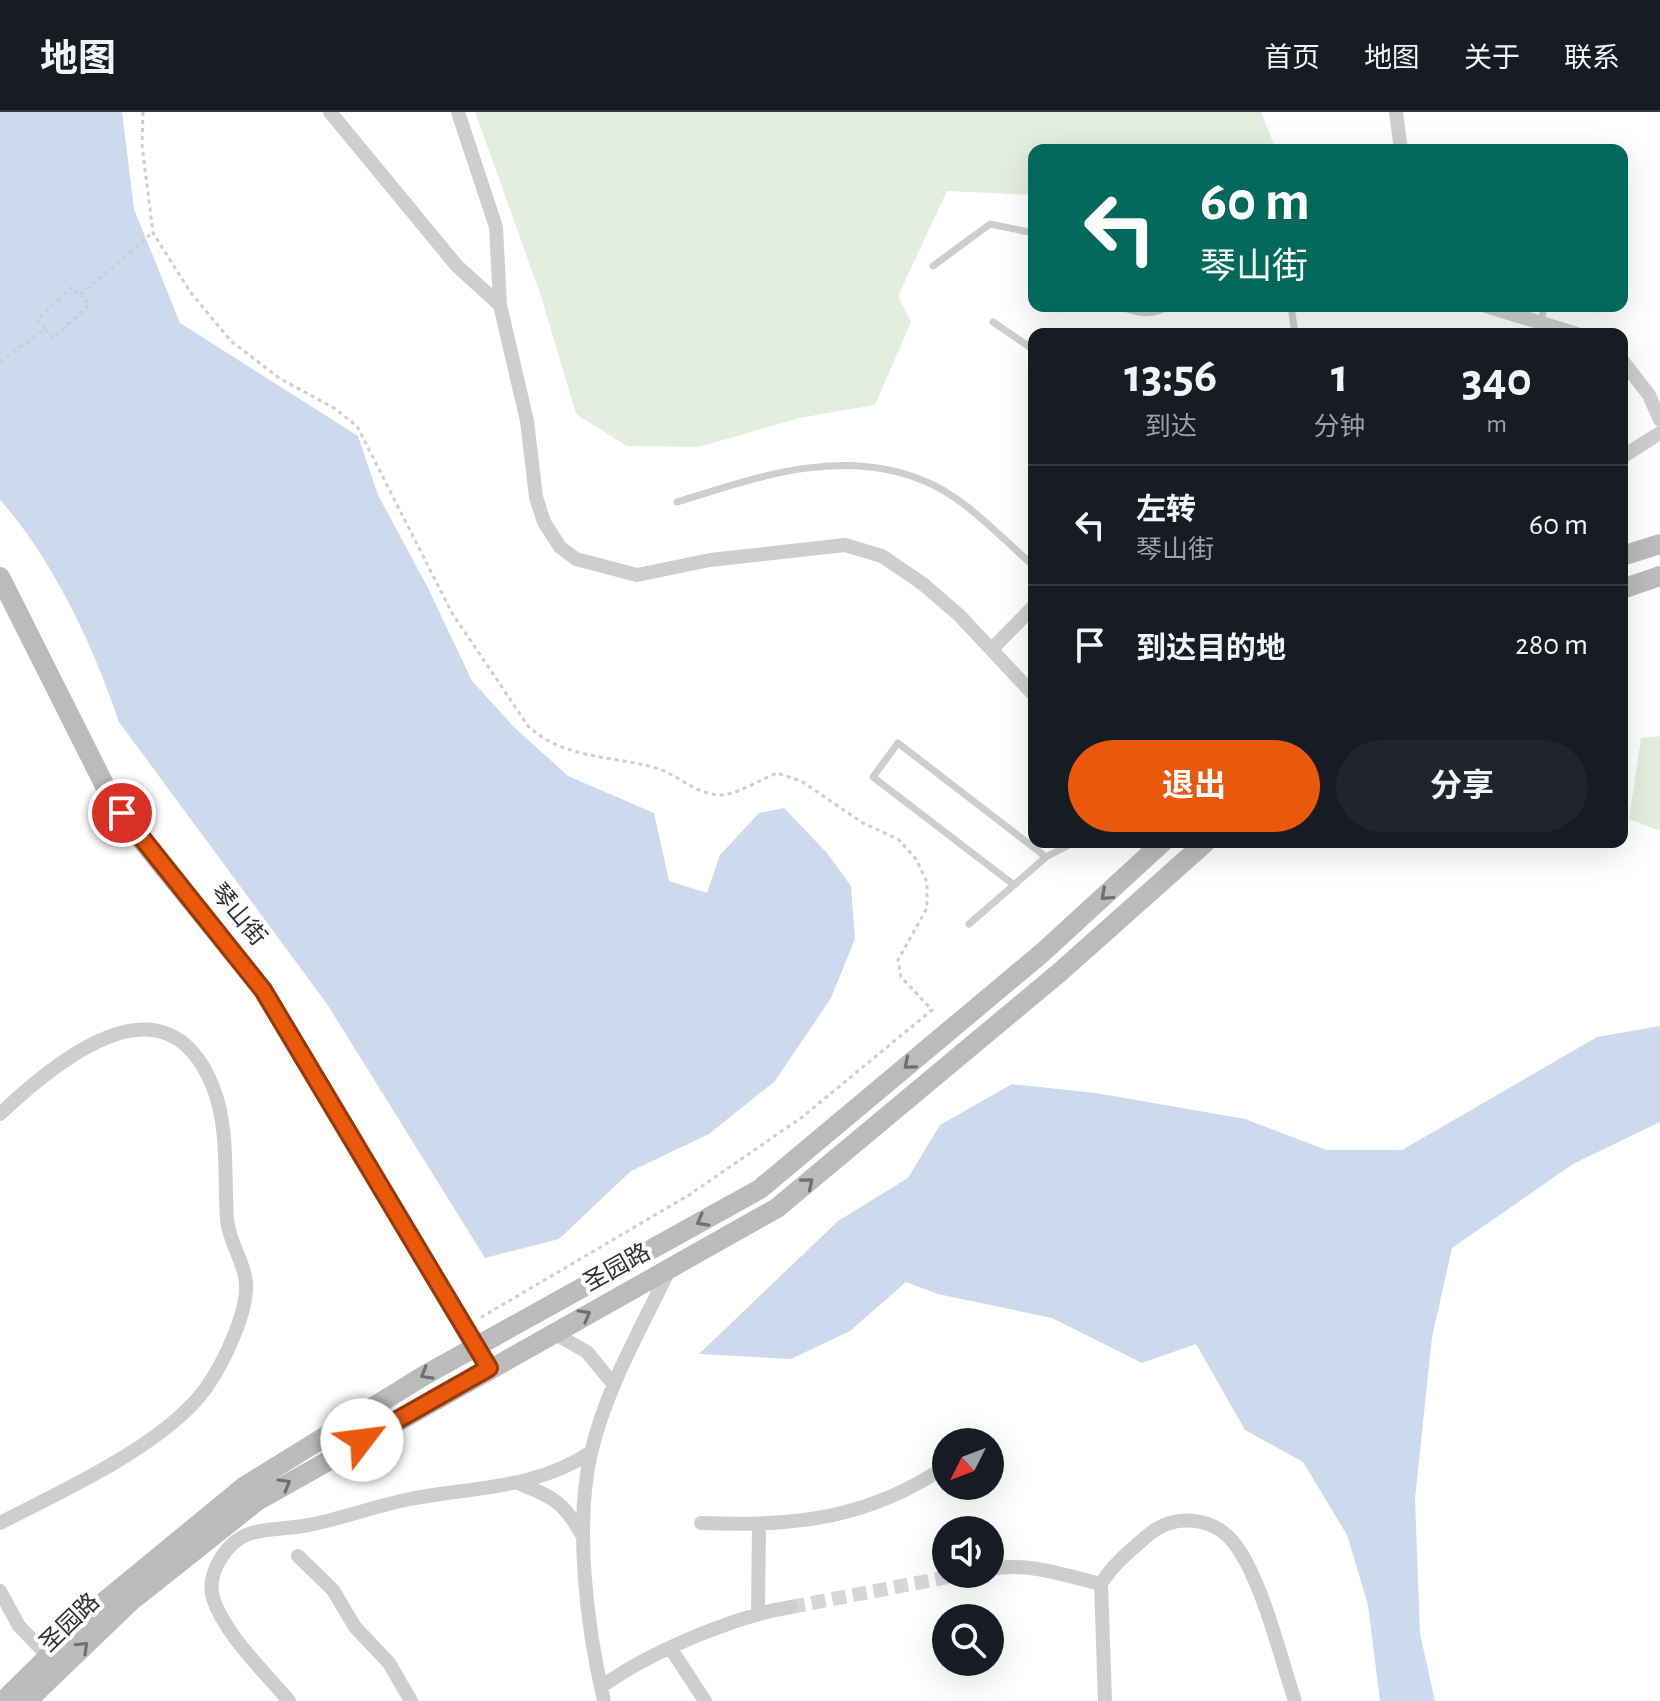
<!DOCTYPE html>
<html lang="zh">
<head>
<meta charset="utf-8">
<style>
  :root { --surface:#171b24; --page:#20242c; --text:#f1f3f6; --muted:#9ea1a6; --line:#363941; --accent:#ea580c }
  body { margin:0; font-family:"Alegreya Sans","Noto Sans SC",sans-serif; background:var(--page); color:var(--text); height:100vh; display:flex; flex-direction:column; font-size:30px; white-space:nowrap }
  * { box-sizing:border-box; margin:0 }
  p { font-size:26px; color:var(--muted) }
  .icon { flex:none; width:44px; height:44px; fill:none; stroke:currentColor; stroke-width:2; stroke-linecap:round; stroke-linejoin:round }
  .map { position:relative; flex:1; overflow:hidden }
  .panel { position:absolute; left:1028px; top:216px; width:600px; height:520px; display:flex; flex-direction:column; background:var(--surface); border-radius:16px; box-shadow:0 8px 32px #0002 }
  .panel>* { flex:none }
  .hud { position:absolute; left:1028px; top:32px; width:600px; height:168px; border-radius:16px; box-shadow:0 8px 32px #0002; background:#00695c; color:#fff; overflow:hidden }
  .needle { width:52px; rotate:228deg }
  .controls { position:absolute; left:932px; top:1316px; display:grid; gap:16px }
  .controls a { display:grid; place-items:center; width:72px; height:72px; border-radius:50%; background:var(--surface); box-shadow:0 8px 32px #0002; font-size:40px }
  .pin { position:absolute; display:grid; place-items:center; width:68px; height:68px; color:#fff; margin:-34px; border:4px solid #fff; border-radius:50%; box-shadow:0 2px 8px #0007 }
  .me { position:absolute; width:88px; margin:-44px; rotate:60deg; stroke-linejoin:round; filter:drop-shadow(0 0 6px #0008) }
  .turn { display:flex; align-items:center; gap:28px; height:168px; padding:0 40px; font-size:36px }
  .turn .icon { width:104px; height:104px; stroke-width:2.5 }
  .turn b { display:block; font-size:56px; line-height:68px }
  .eta { display:flex; justify-content:space-evenly; align-items:center; height:136px; text-align:center }
  .eta b { font-size:48px; font-weight:700; line-height:56px }
  .cta { display:flex; gap:16px; margin-top:auto; padding:16px 40px }
  .cta a { flex:1; height:92px; border-radius:48px; background:var(--accent); color:#fff; font-size:32px; font-weight:700; line-height:92px; text-align:center }
  .cta a+a { background:var(--page); color:var(--text) }
  ul { padding:0; list-style:none }
  li { display:flex; align-items:center; gap:24px; height:120px; padding:0 40px; border-top:2px solid var(--line) }
  li div { flex:1 }
  li b { display:block; font-size:30px }
  li em { font-style:normal }
  header { display:flex; align-items:center; gap:48px; box-sizing:border-box; height:112px; padding:0 40px; background:var(--surface); border-bottom:2px solid var(--line) }
  header strong { font-size:38px }
  nav { display:flex; gap:44px; margin-inline-start:auto; font-size:28px }
  .map>svg:first-child { display:block }
  .green { fill:#e4eedf }
  .water { fill:#cbdbed }
  .lines { fill:none; stroke-linecap:round; stroke-linejoin:round }
  .street-tunnel { stroke:#d6d6d6; stroke-width:14; stroke-dasharray:14 7; stroke-linecap:butt }
  .path { stroke:#cecece; stroke-width:3; stroke-dasharray:4 4; stroke-linecap:butt }
  .lane { stroke:#cecece; stroke-width:7 }
  .street { stroke:#cecece; stroke-width:14 }
  .secondary { stroke:#bbb; stroke-width:20 }
  .oneway { stroke:#6f6f6f }
  .route-casing { stroke:#983908; stroke-width:20 }
  .route { stroke:#ea580c; stroke-width:14 }
  .labels { text-anchor:middle; dominant-baseline:central; stroke-width:8; stroke-linejoin:round; paint-order:stroke }
  .street-label { font-size:24px; fill:#313131; stroke:#fff }
</style>
</head>
<body>
<header>
<strong>地图</strong>
<nav><a>首页</a><a>地图</a><a>关于</a><a>联系</a></nav>
</header>
<div class="map">
<svg width="1660" height="1589" viewBox="0 0 1660 1589">
  <rect width="100%" height="100%" fill="#fff"/>
  <!-- green -->
  <path class="green" d="M475,0H1261L1276,38H1034V83L947,79L898,184L911,210L875,293L799,306L699,335L627,334L576,302L541,184Z
    M1660,624V719L1629,707L1641,626Z"/>
  <!-- water -->
  <path class="water" d="M0,0H122L134,97L180,211L358,324L378,383L428,476L472,569L514,615L568,664L654,701L669,769L707,781L720,743L759,701L784,696L827,741L851,774L855,827L831,886L775,969L709,1022L631,1059L559,1127L485,1146L327,892L119,610C95,537 51,444 0,388Z
    M1660,914V1010L1573,1052L1452,1136L1432,1225L1415,1387L1420,1522L1435,1589H1380L1368,1493L1347,1423L1303,1350L1245,1318L1196,1232L1142,1251L1052,1206L938,1182L906,1170L850,1219L791,1247L699,1242L838,1109L908,1066L940,1013L1012,972L1096,981L1245,1007L1327,1038H1402L1597,925Z"/>
  <g class="lines">
    <!-- street-tunnel -->
    <path class="street-tunnel" d="M791,1495L964,1462"/>
    <!-- path -->
    <path class="path" d="M143,0L142,33L153,121L191,181L231,229L279,266L334,296L357,314L452,501L528,614C565,648 611,643 656,656C679,663 693,681 719,683C735,684 761,667 777,661L801,669L863,711L898,727L916,747L927,770V796L898,848L901,865L932,898L801,1006L689,1083L480,1206
      M45,217L53,226L89,193L81,184
      M0,250L45,217L37,207L72,175L80,183L151,122"/>
    <!-- lane -->
    <path class="lane" d="M933,154L990,112L1034,121
      M1120,194C1136,201 1153,205 1168,194
      M1291,194L1295,222
      M993,210L1034,238
      M1541,211L1544,194
      M677,390C757,365 840,335 922,368C964,384 1000,425 1034,454
      M1046,745L898,631L873,665L1014,773L1046,745L1075,730
      M969,812L1014,773"/>
    <!-- street -->
    <path class="street" d="M330,0L457,154L500,193
      M458,0L496,115L500,193L527,309L536,385L544,410L560,435L576,447L637,463L710,448L845,433L882,444L923,472L959,503L1034,583
      M1396,0L1401,38
      M1486,194L1577,222
      M1622,248L1649,283L1660,308
      M1622,345L1660,321
      M992,537L1034,494
      M0,1002C56,949 166,857 213,975C229,1015 224,1064 227,1107C228,1126 241,1145 245,1164C252,1194 223,1252 206,1276C165,1333 62,1379 0,1411
      M554,1221L587,1240L614,1273
      M518,1371C553,1385 564,1390 582,1423
      M701,1411C792,1415 869,1407 946,1354
      M298,1444L333,1478L355,1515L389,1551L411,1589
      M990,1457C1029,1450 1063,1463 1101,1472
      M0,1479L19,1514L49,1545
      M758,1500L759,1414
      M671,1537L705,1589
      M601,1575C648,1541 734,1504 791,1495
      M289,1589C264,1559 225,1523 213,1486C206,1462 226,1430 249,1422C265,1416 286,1417 303,1414C339,1408 374,1394 410,1387C472,1375 537,1377 591,1340
      M604,1589C587,1516 574,1414 591,1341C606,1276 642,1215 670,1156
      M1105,1589L1101,1472C1113,1452 1130,1439 1147,1424C1174,1400 1216,1404 1237,1435C1263,1472 1280,1544 1295,1589"/>
    <!-- secondary -->
    <path class="secondary" d="M1622,444L1660,432
      M0,465L109,682L135,720L263,878L482,1245
      M1622,477L1660,464
      M3,1589L105,1489L245,1374L425,1263L760,1077L1042,841L1163,730
      M27,1589L130,1490L257,1389L777,1096L1060,860L1206,730"/>
  </g>
  <!-- one-way arrows -->
  <defs><path id="oneway-chevron" d="M-2-3.5L2.5 0L-2 3.5" fill="none" stroke-width="1.6" stroke-linecap="round" stroke-linejoin="round" transform="scale(2)"/></defs>
  <g class="oneway">
    <use href="#oneway-chevron" transform="translate(1106 783) rotate(138)"/>
    <use href="#oneway-chevron" transform="translate(909 952) rotate(140)"/>
    <use href="#oneway-chevron" transform="translate(808 1071) rotate(-40)"/>
    <use href="#oneway-chevron" transform="translate(702 1109) rotate(151)"/>
    <use href="#oneway-chevron" transform="translate(585 1203) rotate(-29)"/>
    <use href="#oneway-chevron" transform="translate(426 1262) rotate(150)"/>
    <use href="#oneway-chevron" transform="translate(285 1372) rotate(-30)"/>
    <use href="#oneway-chevron" transform="translate(83 1535) rotate(-44)"/>
  </g>
  <g class="lines">
    <!-- route casing -->
    <g class="route-casing">
      <path id="route" d="M122,701L263,878L489,1256L362,1328"/>
    </g>
    <!-- route -->
    <use href="#route" class="route"/>
  </g>
  <g class="labels">
    <!-- street labels -->
    <g class="street-label">
      <text transform="translate(238 803) rotate(50)">琴山街</text>
      <text transform="translate(617 1156) rotate(-29)">圣园路</text>
      <text transform="translate(70 1511) rotate(-44)">圣园路</text>
    </g>
  </g>
</svg>
<div class="controls">
<a><svg class="needle" viewBox="-14 -14 28 28"><path d="M0-13l5 13h-10z" fill="#e53935"/><path d="M0 13l5-13h-10z" fill="#9ea1a6"/></svg></a>
<a><svg class="icon" aria-label="sound" viewBox="0 0 24 24"><path d="M4 9h4l5-4v14l-5-4H4zM17 9q2 3 0 6"/></svg></a>
<a><svg class="icon" aria-label="search" viewBox="0 0 24 24"><circle cx="10" cy="10" r="6"/><path d="M15 15l6 6"/></svg></a>
</div>
<div class="pin" style="left:122px;top:701px;background:#d93025"><svg class="icon" aria-label="arrive" viewBox="0 0 24 24"><path d="M6 21V4h12l-3 4 3 4H6"/></svg></div>
<svg class="me" style="left:362px;top:1328px" viewBox="-20 -20 40 40"><circle r="19" fill="#fff"/><path d="M0-13L10 11 0 6-10 11z" fill="#ea580c"/></svg>
<div class="hud">
<div class="turn"><svg class="icon" aria-label="left" viewBox="0 0 24 24"><path d="M17 20v-9H6M10 6l-5 5 5 5"/></svg><div><b>60 m</b>琴山街</div></div>
</div>
<section class="panel">
<div class="eta">
<div><b>13:56</b><p>到达</p></div>
<div><b>1</b><p>分钟</p></div>
<div><b>340</b><p>m</p></div>
</div>
<ul>
<li><svg class="icon" aria-label="left" viewBox="0 0 24 24"><path d="M17 20v-9H6M10 6l-5 5 5 5"/></svg><div><b>左转</b><p>琴山街</p></div><em>60 m</em></li>
<li><svg class="icon" aria-label="arrive" viewBox="0 0 24 24"><path d="M6 21V4h12l-3 4 3 4H6"/></svg><div><b>到达目的地</b></div><em>280 m</em></li>
</ul>
<div class="cta"><a>退出</a><a>分享</a></div>
</section>
</div>
</body>
</html>
